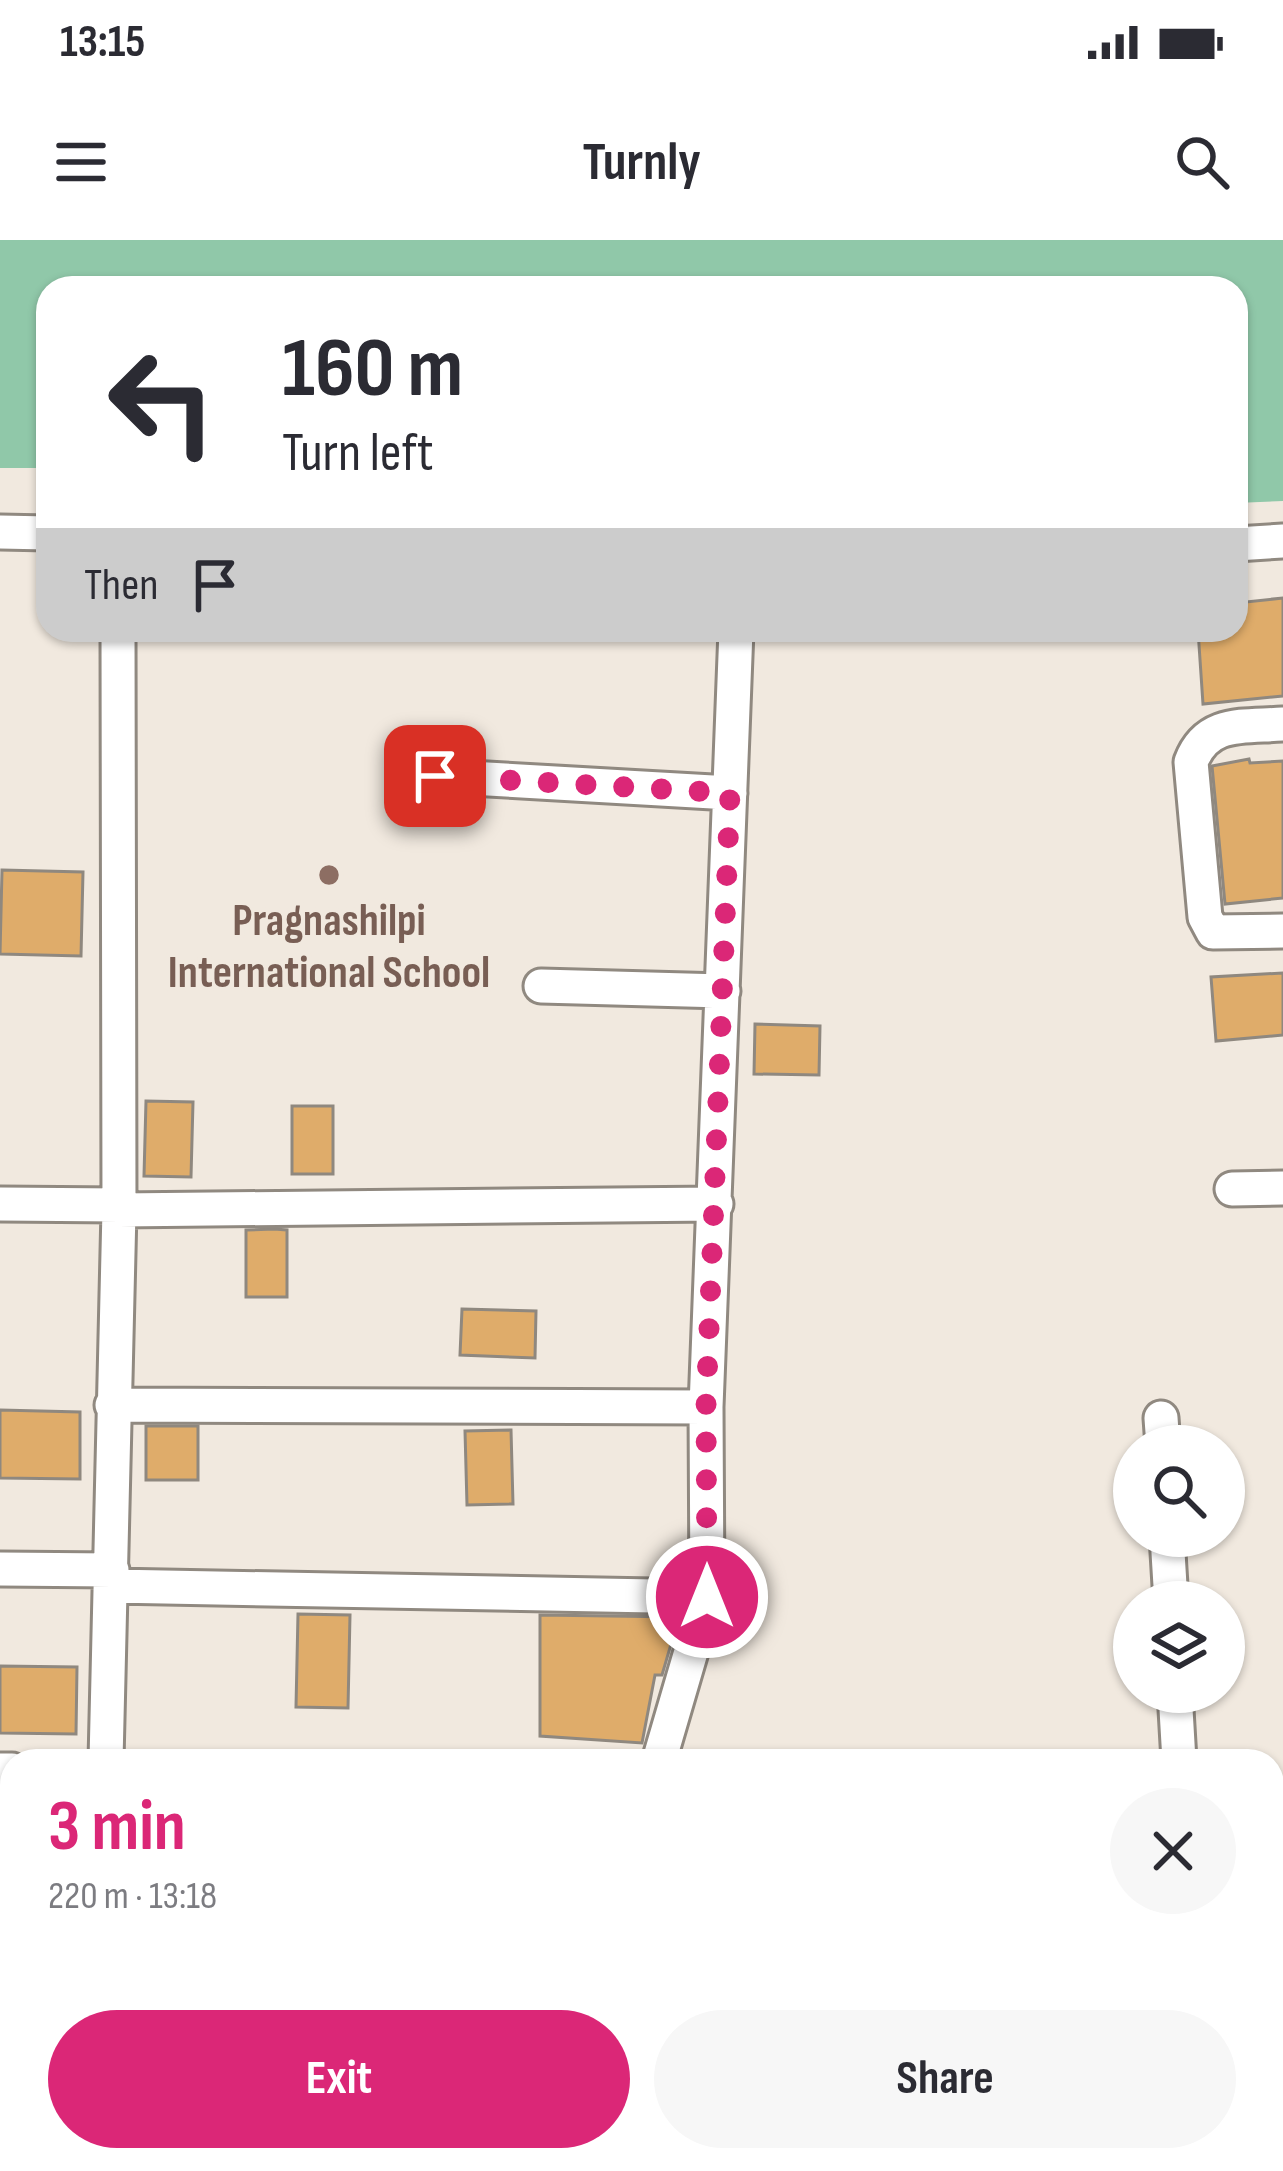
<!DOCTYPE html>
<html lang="en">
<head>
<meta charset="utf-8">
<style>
  :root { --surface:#fff; --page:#f7f7f7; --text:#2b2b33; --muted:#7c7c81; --accent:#db2777 }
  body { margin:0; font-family:"Sofia Sans Condensed",sans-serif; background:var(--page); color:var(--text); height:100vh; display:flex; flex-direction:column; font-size:45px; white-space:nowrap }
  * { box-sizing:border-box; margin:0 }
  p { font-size:39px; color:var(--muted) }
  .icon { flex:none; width:66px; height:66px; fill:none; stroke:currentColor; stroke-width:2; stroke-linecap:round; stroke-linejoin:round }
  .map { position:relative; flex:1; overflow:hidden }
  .panel { position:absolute; left:0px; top:1509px; width:1284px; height:423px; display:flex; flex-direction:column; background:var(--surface); border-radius:36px 36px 0 0; box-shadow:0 3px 9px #0004 }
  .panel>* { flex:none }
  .hud { position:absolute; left:36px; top:36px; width:1212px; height:366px; border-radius:36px; box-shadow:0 3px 9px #0004; background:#fff; color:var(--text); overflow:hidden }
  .tools { position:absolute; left:1113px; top:1185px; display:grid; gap:24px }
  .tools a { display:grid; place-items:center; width:132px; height:132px; border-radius:50%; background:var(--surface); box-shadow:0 3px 9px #0004; font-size:60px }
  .pin { position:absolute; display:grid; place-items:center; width:102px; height:102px; color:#fff; margin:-51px; border-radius:24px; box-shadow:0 6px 18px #0006 }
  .me { position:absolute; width:132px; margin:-66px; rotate:0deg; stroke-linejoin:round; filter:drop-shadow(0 0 9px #0008) }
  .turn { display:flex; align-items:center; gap:42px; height:252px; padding:0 48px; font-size:54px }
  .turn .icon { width:156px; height:156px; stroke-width:2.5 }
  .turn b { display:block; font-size:84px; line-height:102px }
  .then { display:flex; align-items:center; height:114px; padding:0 48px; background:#0003; gap:24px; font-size:45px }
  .round { display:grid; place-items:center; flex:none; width:126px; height:126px; border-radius:63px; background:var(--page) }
  .summary { display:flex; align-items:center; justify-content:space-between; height:204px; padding:0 48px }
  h1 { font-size:72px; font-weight:700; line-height:90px; color:var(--accent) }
  .action { display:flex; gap:24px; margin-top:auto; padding:24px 48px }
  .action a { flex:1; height:138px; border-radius:72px; background:var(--accent); color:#fff; font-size:48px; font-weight:700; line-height:138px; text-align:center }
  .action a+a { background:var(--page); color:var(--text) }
  .status { display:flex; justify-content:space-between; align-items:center; height:84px; padding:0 60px; background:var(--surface); direction:ltr }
  .status svg { height:33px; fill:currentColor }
  header { display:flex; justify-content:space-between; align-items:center; height:156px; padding:0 48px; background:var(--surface); font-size:54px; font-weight:700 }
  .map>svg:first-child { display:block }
  .green { fill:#90c8a9 }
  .building { fill:#dfac6a; stroke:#8f887f; stroke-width:3 }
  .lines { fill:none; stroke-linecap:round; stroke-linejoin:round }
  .street-casing { stroke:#908980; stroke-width:39 }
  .street { stroke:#fff; stroke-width:33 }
  .route { stroke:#db2777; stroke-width:21; stroke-dasharray:0 37.8 }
  .education-dot { fill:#8d6e63; stroke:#f1e9df; stroke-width:4.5 }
  .labels { text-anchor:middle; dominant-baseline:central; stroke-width:10; stroke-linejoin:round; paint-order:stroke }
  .education-label { font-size:45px; font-weight:bold; fill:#785e54; stroke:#f1e9df }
</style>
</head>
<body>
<div class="status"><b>13:15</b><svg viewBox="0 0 49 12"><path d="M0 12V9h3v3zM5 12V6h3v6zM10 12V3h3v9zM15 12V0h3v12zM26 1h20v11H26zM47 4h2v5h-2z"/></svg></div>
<header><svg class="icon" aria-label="menu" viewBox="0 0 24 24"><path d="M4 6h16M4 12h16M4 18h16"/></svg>Turnly<svg class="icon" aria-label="search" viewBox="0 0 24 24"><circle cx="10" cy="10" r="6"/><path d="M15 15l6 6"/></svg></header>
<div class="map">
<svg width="1283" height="1931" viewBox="0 0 1283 1931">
  <rect width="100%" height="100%" fill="#f1e9df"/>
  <!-- green -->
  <path class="green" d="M0,0H1283V261L1236,263V48H48V228H0Z"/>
  <!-- building -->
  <path class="building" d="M1283,358V456L1203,464L1198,390H1236V363Z
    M1249,519L1250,523L1283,521V658L1225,664L1212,526Z
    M2,630L83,632L81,716L0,714Z
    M1283,733V795L1216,801L1211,737Z
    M755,784L820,786L819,835L754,834Z
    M146,861L193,862L191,937L144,936Z
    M292,866H333V934H292Z
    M274,989L287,990V1057H246V990Z
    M462,1069L536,1071L535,1118L460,1115Z
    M0,1170L80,1172V1239L0,1238Z
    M146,1186H198V1240H146Z
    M511,1190L513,1264L467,1265L465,1191Z
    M298,1374L350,1375L348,1468L296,1467Z
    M540,1375L679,1377L662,1435H655L642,1503L540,1496Z
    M0,1426L77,1427L76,1494L0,1493Z"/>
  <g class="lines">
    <!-- street casing -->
    <g class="street-casing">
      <path id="street" d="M0,292L48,293
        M1236,304L1283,301
        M1283,484C1243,487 1207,480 1191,522L1205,677L1213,692L1283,691
        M435,536L730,553
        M541,746L723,751
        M1232,949L1283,948
        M0,964L119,965
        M119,970L716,964
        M112,1165L706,1167
        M1161,1178L1163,1206
        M1167,1296L1171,1362
        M0,1329L112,1330
        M112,1346L707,1357
        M1175,1452L1179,1521
        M106,1521L119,970L118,390
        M659,1521L707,1357L706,1167L736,390
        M0,1530H12
        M1272,1614L1283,1613
        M353,1920L599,1931
        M101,1931V1920"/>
    </g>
    <!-- street -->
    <use href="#street" class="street"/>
  </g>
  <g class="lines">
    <!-- route -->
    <path class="route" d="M435,536L730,553L706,1166L707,1357"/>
  </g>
  <!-- markers -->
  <circle class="education-dot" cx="329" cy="635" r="12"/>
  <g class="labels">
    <!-- education labels -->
    <g class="education-label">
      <text x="329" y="681">Pragnashilpi<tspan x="329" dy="52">International School</tspan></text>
    </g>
  </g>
</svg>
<div class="tools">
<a><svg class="icon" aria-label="search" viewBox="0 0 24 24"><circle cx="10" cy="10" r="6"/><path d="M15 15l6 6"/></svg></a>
<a><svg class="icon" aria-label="layers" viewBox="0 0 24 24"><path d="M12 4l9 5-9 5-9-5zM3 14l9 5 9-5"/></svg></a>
</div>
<div class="pin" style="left:435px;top:536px;background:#d93025"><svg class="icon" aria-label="arrive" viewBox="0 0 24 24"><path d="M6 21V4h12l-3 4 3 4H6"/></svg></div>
<svg class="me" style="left:707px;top:1357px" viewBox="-20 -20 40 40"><circle r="17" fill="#db2777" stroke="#fff" stroke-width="3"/><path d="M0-11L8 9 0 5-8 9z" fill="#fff"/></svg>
<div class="hud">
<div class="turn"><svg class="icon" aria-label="left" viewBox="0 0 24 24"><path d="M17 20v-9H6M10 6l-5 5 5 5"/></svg><div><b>160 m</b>Turn left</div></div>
<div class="then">Then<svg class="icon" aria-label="arrive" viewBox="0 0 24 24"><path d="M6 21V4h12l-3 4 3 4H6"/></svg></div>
</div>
<section class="panel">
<div class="summary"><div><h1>3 min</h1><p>220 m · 13:18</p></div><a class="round"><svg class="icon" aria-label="close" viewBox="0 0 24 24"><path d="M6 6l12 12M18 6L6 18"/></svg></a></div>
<div class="action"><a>Exit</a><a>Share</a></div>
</section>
</div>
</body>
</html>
